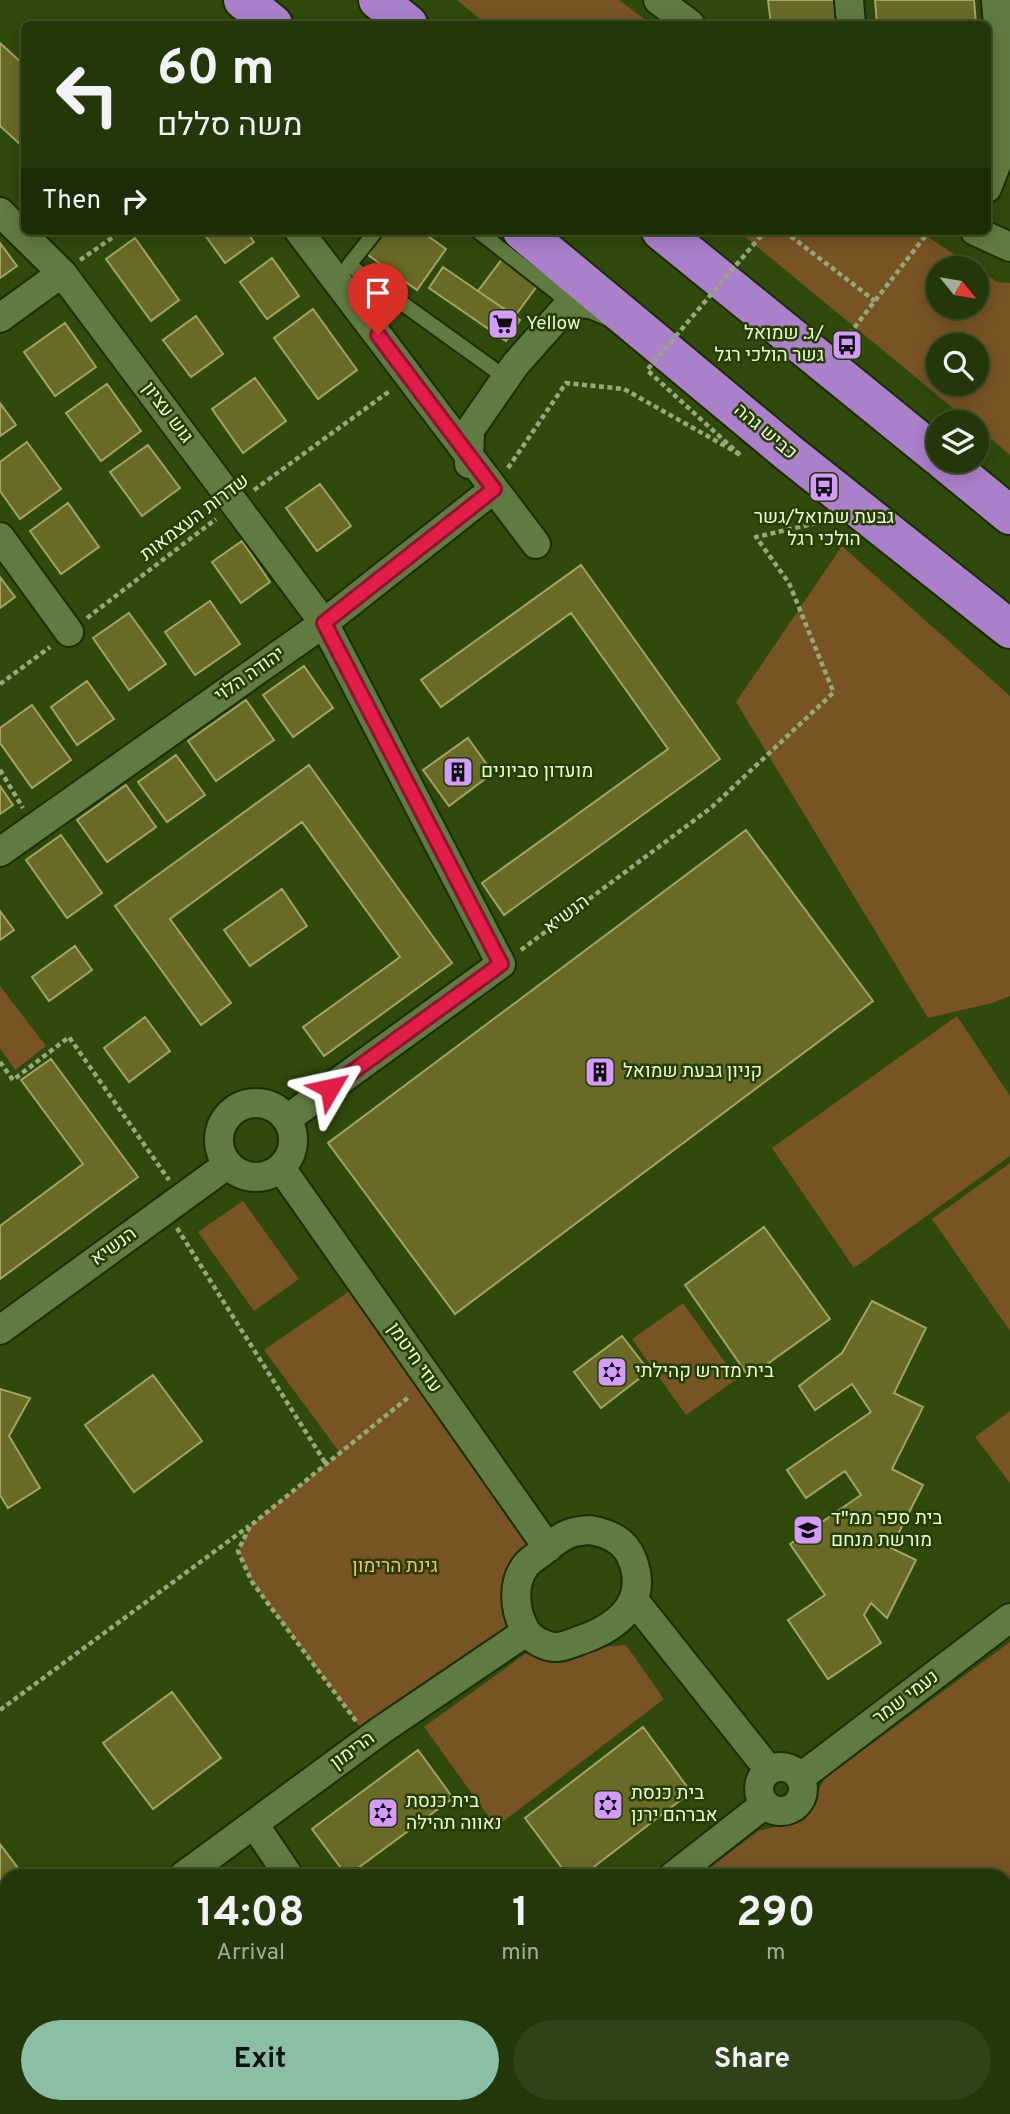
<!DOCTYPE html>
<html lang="en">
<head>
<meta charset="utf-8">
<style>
  :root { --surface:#243709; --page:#304217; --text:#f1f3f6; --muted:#a3ac9c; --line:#41512a; --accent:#8abfa5 }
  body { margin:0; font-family:Overpass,Heebo,sans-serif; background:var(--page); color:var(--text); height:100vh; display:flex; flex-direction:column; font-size:26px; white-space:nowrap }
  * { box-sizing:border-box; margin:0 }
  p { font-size:23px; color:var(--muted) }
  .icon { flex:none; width:38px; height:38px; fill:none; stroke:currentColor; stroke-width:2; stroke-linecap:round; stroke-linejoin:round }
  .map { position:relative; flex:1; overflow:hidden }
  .details { position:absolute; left:0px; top:1869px; width:1012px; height:245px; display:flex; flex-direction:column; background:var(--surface); border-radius:21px 21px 0 0; box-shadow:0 4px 18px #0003,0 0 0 2px var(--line) }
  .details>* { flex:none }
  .guide { position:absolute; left:21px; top:21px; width:970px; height:214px; border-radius:10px; box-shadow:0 4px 18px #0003,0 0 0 2px var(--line); background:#243709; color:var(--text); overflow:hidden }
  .needle { width:46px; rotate:120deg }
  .tools { position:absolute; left:926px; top:256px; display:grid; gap:14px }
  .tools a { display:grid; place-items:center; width:63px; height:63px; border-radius:50%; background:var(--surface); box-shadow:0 4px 18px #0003,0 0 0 2px var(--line); font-size:35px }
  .pin { position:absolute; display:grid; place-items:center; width:60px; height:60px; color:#fff; margin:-72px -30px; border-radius:50% 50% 50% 0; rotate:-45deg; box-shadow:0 0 7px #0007 }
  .pin .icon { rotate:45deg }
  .me { position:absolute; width:77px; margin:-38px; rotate:54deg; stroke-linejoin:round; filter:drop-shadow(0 0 5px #0008) }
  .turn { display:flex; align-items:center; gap:24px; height:147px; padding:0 21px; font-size:32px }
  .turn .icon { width:91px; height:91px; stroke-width:2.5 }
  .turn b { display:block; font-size:49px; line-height:60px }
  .then { display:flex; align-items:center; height:66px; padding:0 21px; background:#0003; gap:14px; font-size:26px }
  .eta { display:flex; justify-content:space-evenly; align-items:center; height:119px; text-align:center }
  .eta b { font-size:42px; font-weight:700; line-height:49px }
  .action { display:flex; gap:14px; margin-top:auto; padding:14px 21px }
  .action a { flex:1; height:80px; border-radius:42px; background:var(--accent); color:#111; font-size:28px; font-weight:700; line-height:80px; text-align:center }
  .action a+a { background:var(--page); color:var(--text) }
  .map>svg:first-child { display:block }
  .green { fill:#785324; fill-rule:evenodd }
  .building { fill:#696a25; stroke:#a2a45f; stroke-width:2 }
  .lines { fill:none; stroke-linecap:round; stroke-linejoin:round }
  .lane-casing { stroke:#1b2e00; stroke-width:18 }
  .street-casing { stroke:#1b2e00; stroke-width:32 }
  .highway-casing { stroke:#1b2e00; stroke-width:42 }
  .path { stroke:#95a97c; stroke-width:4.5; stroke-dasharray:5 3.5; stroke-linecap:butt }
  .lane { stroke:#607b41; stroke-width:14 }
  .street { stroke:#607b41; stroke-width:28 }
  .highway { stroke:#ab80cb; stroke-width:38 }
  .path-bridge { stroke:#95a97c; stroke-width:4.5; stroke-dasharray:5 3.5; stroke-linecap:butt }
  .route-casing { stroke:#92132f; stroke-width:18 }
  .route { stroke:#e11d48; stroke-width:12 }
  .labels { text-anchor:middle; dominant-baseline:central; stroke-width:5; stroke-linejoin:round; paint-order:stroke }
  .poi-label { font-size:19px; fill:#e9f9da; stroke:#263f00; text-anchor:start }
  .street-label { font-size:19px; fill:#e9f9da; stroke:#263f00 }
  .park-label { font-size:19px; fill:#f5ba75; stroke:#263f00 }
</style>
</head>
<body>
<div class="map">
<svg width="1010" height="2114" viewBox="0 0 1010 2114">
  <rect width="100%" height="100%" fill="#30490c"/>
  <!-- green -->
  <path class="green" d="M457,0H619L651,24H486Z
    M738,231H919L975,268H938V306H976L977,268L997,282L1010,283V455L977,427L976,422H970ZM938,345H976V383H938Z
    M842,546L1010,696V996L992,1003L928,1018L736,702Z
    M0,986L46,1046L15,1070L0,1048Z
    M957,1016L1010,1096V1156L854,1268L772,1148Z
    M1010,1163V1331L932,1219Z
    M243,1201L299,1279L254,1311L198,1232Z
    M361,1283L548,1548L519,1579L521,1620L369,1739L252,1582L238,1551L250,1526L340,1453L264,1350Z
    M683,1303L737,1379L686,1415L632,1339Z
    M1010,1411V1483L975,1437Z
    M1010,1642V1953L1005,1957L1004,1876H699L758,1831L805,1820L824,1779Z
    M626,1645L664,1699L496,1827L424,1727L532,1649L581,1652L603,1647Z
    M1010,1966V2114H799L809,2107H1004V1970Z
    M533,2107H793L784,2114H525Z"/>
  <!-- building -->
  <path class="building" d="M768,0H841L844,24H771Z
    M875,0H974L976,24H877Z
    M0,43L24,65V140L20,144L0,126Z
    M202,231H246L254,242L225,263Z
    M384,231H421L446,249L417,290L368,255Z
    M135,238L179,300L151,321L106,259Z
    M0,243L17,266L0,278Z
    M514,243L549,270L515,316L478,291Z
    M272,258L299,296L267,319L240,282Z
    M443,267L520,320L506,341L429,288Z
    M313,309L357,370L318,399L274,338Z
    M196,316L223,354L191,377L163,340Z
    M65,323L96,367L55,396L24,352Z
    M255,378L286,421L243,453L212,409Z
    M107,384L141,431L101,461L66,413Z
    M0,403L16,425L0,436Z
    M27,442L61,489L20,519L0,491V462Z
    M148,445L180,488L142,516L110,472Z
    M320,484L351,526L317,551L286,508Z
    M68,503L99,547L61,574L30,531Z
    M242,541L270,582L241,603L212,562Z
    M581,565L720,759L504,915L482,883L668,749L571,613L441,707L421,680Z
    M0,577L15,597L0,608Z
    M210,601L240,644L195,675L165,632Z
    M129,613L166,664L129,690L93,638Z
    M304,666L333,708L293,737L263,695Z
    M87,681L114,719L77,745L51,707Z
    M246,700L274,740L216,781L188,741Z
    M32,705L71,760L32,788L0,743V728Z
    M468,738L493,773L449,806L423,770Z
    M176,755L205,795L167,822L138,782Z
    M309,765L452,963L324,1056L303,1027L400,957L302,822L170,919L231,1003L201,1025L115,906Z
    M126,785L156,827L107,862L77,820Z
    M0,786L13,805L0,814Z
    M746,830L873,1001L455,1314L328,1143Z
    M61,835L102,893L67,918L26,860Z
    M282,889L307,926L250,966L224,930Z
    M0,911L14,930L0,940Z
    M75,946L92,970L49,1001L32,977Z
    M145,1017L170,1051L129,1082L104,1048Z
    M51,1059L138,1177L0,1279V1226L83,1164L21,1080Z
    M764,1227L830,1319L749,1377L685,1285Z
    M872,1301L926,1328L894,1393L923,1407L892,1469L923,1485L891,1548L916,1560L887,1618L871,1603L864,1615L881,1643L828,1679L788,1620L825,1595L790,1544L861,1495L845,1471L806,1498L787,1470L871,1412L852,1384L815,1410L799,1386L842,1353Z
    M622,1336L649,1371L601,1408L574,1372Z
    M153,1375L202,1441L134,1492L85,1425Z
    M0,1389L30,1398L9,1436L40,1488L8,1508L0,1495Z
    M172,1692L221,1758L153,1809L103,1743Z
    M643,1727L691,1792L582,1876H568L525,1818Z
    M418,1750L453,1798L347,1876L312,1829Z
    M0,1844L24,1876H7V1910L0,1916Z
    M43,2107H109L99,2114H48Z
    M215,2107H241L232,2114H220Z"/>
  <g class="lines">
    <!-- lane casing -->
    <g class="lane-casing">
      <path id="lane" d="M376,231L349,265L506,378
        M478,231L570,303"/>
    </g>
    <!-- street casing -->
    <g class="street-casing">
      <path id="street" d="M658,0L690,24
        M849,0L851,24
        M987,188L1006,140L996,0
        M0,212L62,273L324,623L501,964L287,1119
        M299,231L536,544
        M975,231L1010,247
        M0,318L62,273
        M469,464L470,430L515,365L570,303L591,304L615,314
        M0,537L69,632
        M0,852L324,623L494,489
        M219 1140a37 37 0 1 1 74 0a37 37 0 1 1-74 0Z
        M281,1168L548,1548
        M0,1330L227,1165
        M590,1530C608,1533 625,1540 632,1559C648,1598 623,1623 589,1637C579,1640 568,1646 558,1647C547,1648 532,1640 526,1631C514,1611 512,1583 526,1565C532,1558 541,1554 547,1548C563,1535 570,1531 590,1530Z
        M634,1600L769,1770
        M759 1789a22 22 0 1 1 44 0a22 22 0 1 1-44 0Z
        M801,1777L1010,1618
        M254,1824L289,1876
        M183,1876L380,1731L526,1632
        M673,1876L765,1804
        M0,2011L7,2006
        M161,2107L166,2114
        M443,2107L448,2114"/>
    </g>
    <!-- highway casing -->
    <g class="highway-casing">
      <path id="highway" d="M243,0L273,24
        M378,0L408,24
        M522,231L790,454L1010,629
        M661,231L938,456
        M943,460L1010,515"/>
    </g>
    <!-- path -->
    <path class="path" d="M784,231L875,301
      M80,260L122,231
      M844,341L929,231
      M508,468L566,383L624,389L741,455
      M254,490L391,390
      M825,521L756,537L789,583L833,691
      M87,618L216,519
      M0,684L50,647
      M0,770L23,808
      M521,950L712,807L833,693
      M0,1062L13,1080L69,1037L169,1180
      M177,1228L326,1464
      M0,1710L249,1526
      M356,1721L252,1582L238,1551L250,1526L410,1396
      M1004,2048L1010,2037
      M972,2114L975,2107"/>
    <!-- lane -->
    <use href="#lane" class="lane"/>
    <!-- street -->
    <use href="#street" class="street"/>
    <!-- highway -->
    <use href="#highway" class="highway"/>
    <!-- path-bridge -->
    <path class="path-bridge" d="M740,455L647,370L765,231"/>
  </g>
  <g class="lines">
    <!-- route casing -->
    <g class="route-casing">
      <path id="route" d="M330,1088L501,964L324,623L494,489L378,335"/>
    </g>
    <!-- route -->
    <use href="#route" class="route"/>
  </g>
  <!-- icons -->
  <defs>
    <g id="supermarket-square" transform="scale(1.575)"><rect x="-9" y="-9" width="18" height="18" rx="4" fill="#d39cfc" stroke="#263f00"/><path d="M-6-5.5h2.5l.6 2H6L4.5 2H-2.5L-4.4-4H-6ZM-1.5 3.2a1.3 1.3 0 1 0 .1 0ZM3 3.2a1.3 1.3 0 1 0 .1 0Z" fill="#111"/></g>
    <g id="bus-square" transform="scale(1.575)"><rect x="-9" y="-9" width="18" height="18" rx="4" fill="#d39cfc" stroke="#263f00"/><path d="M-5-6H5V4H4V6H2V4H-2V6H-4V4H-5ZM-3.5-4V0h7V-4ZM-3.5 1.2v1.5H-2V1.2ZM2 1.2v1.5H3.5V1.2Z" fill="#111"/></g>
    <g id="building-square" transform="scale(1.575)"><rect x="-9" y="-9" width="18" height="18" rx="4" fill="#d39cfc" stroke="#263f00"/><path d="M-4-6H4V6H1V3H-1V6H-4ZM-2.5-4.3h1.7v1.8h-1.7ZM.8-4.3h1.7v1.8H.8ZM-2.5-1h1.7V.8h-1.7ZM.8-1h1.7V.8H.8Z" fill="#111"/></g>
    <g id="synagogue-square" transform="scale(1.575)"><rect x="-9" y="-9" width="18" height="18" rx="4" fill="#d39cfc" stroke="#263f00"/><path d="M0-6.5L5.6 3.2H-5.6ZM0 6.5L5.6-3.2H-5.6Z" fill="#111"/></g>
    <g id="school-square" transform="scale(1.575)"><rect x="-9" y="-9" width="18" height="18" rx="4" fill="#d39cfc" stroke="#263f00"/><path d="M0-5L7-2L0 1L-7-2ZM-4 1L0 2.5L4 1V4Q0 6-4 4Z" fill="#111"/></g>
  </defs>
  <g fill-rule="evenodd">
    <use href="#supermarket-square" x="503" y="324"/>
    <use href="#bus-square" x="847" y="345"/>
    <use href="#bus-square" x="824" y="487"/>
    <use href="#building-square" x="458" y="772"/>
    <use href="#building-square" x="600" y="1072"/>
    <use href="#synagogue-square" x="612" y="1372"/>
    <use href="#school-square" x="808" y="1530"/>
    <use href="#synagogue-square" x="608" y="1805"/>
    <use href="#synagogue-square" x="383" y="1813"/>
  </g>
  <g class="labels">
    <!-- poi labels -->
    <g class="poi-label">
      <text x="526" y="324">Yellow</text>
      <text x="824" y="334" text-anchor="end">ג. שמואל/<tspan x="824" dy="22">גשר הולכי רגל</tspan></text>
      <text x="824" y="518" text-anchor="middle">גבעת שמואל/גשר<tspan x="824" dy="22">הולכי רגל</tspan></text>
      <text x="481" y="772">מועדון סביונים</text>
      <text x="623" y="1072">קניון גבעת שמואל</text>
      <text x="635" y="1372">בית מדרש קהילתי</text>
      <text x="831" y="1519">בית ספר ממ"ד<tspan x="831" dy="22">מורשת מנחם</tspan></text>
      <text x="631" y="1794">בית כנסת<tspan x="631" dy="22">אברהם ירנן</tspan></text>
      <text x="406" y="1802">בית כנסת<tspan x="406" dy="22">נאווה תהילה</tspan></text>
    </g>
    <!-- street labels -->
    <g class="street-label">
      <text transform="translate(167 413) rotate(53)">גוש עציון</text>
      <text transform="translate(765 432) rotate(40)">כביש גהה</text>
      <text transform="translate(195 518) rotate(-37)">שדרות העצמאות</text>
      <text transform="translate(250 675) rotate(-35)">יהודה הלוי</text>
      <text transform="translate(567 915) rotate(-37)">הנשיא</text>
      <text transform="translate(114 1247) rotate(-36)">הנשיא</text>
      <text transform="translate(414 1358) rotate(55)">עוזי חיטמן</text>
      <text transform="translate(906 1698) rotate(-37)">נעמי שמר</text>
      <text transform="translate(353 1751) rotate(-36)">הרימון</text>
    </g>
    <!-- park labels -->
    <g class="park-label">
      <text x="395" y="1567">גינת הרימון</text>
    </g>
  </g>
</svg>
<div class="tools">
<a><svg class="needle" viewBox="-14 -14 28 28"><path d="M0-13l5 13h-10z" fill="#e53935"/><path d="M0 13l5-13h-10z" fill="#a3ac9c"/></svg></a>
<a><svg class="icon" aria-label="search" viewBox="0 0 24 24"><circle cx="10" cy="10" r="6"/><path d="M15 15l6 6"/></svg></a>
<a><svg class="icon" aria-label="layers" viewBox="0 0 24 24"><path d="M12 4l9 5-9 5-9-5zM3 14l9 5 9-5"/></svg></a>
</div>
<div class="pin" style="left:378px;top:335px;background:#d93025"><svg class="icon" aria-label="arrive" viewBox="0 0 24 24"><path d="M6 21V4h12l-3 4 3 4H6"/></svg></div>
<svg class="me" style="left:330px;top:1088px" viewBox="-20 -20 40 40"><path d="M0-17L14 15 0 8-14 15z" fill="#e11d48" stroke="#fff" stroke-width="4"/></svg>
<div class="guide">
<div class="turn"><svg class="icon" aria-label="left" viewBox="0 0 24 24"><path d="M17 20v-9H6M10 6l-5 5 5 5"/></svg><div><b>60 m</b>משה סללם</div></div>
<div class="then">Then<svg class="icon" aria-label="right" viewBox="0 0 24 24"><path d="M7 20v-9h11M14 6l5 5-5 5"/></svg></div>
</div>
<section class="details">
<div class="eta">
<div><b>14:08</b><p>Arrival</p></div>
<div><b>1</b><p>min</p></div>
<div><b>290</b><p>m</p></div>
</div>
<div class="action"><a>Exit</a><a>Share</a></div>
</section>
</div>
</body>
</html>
